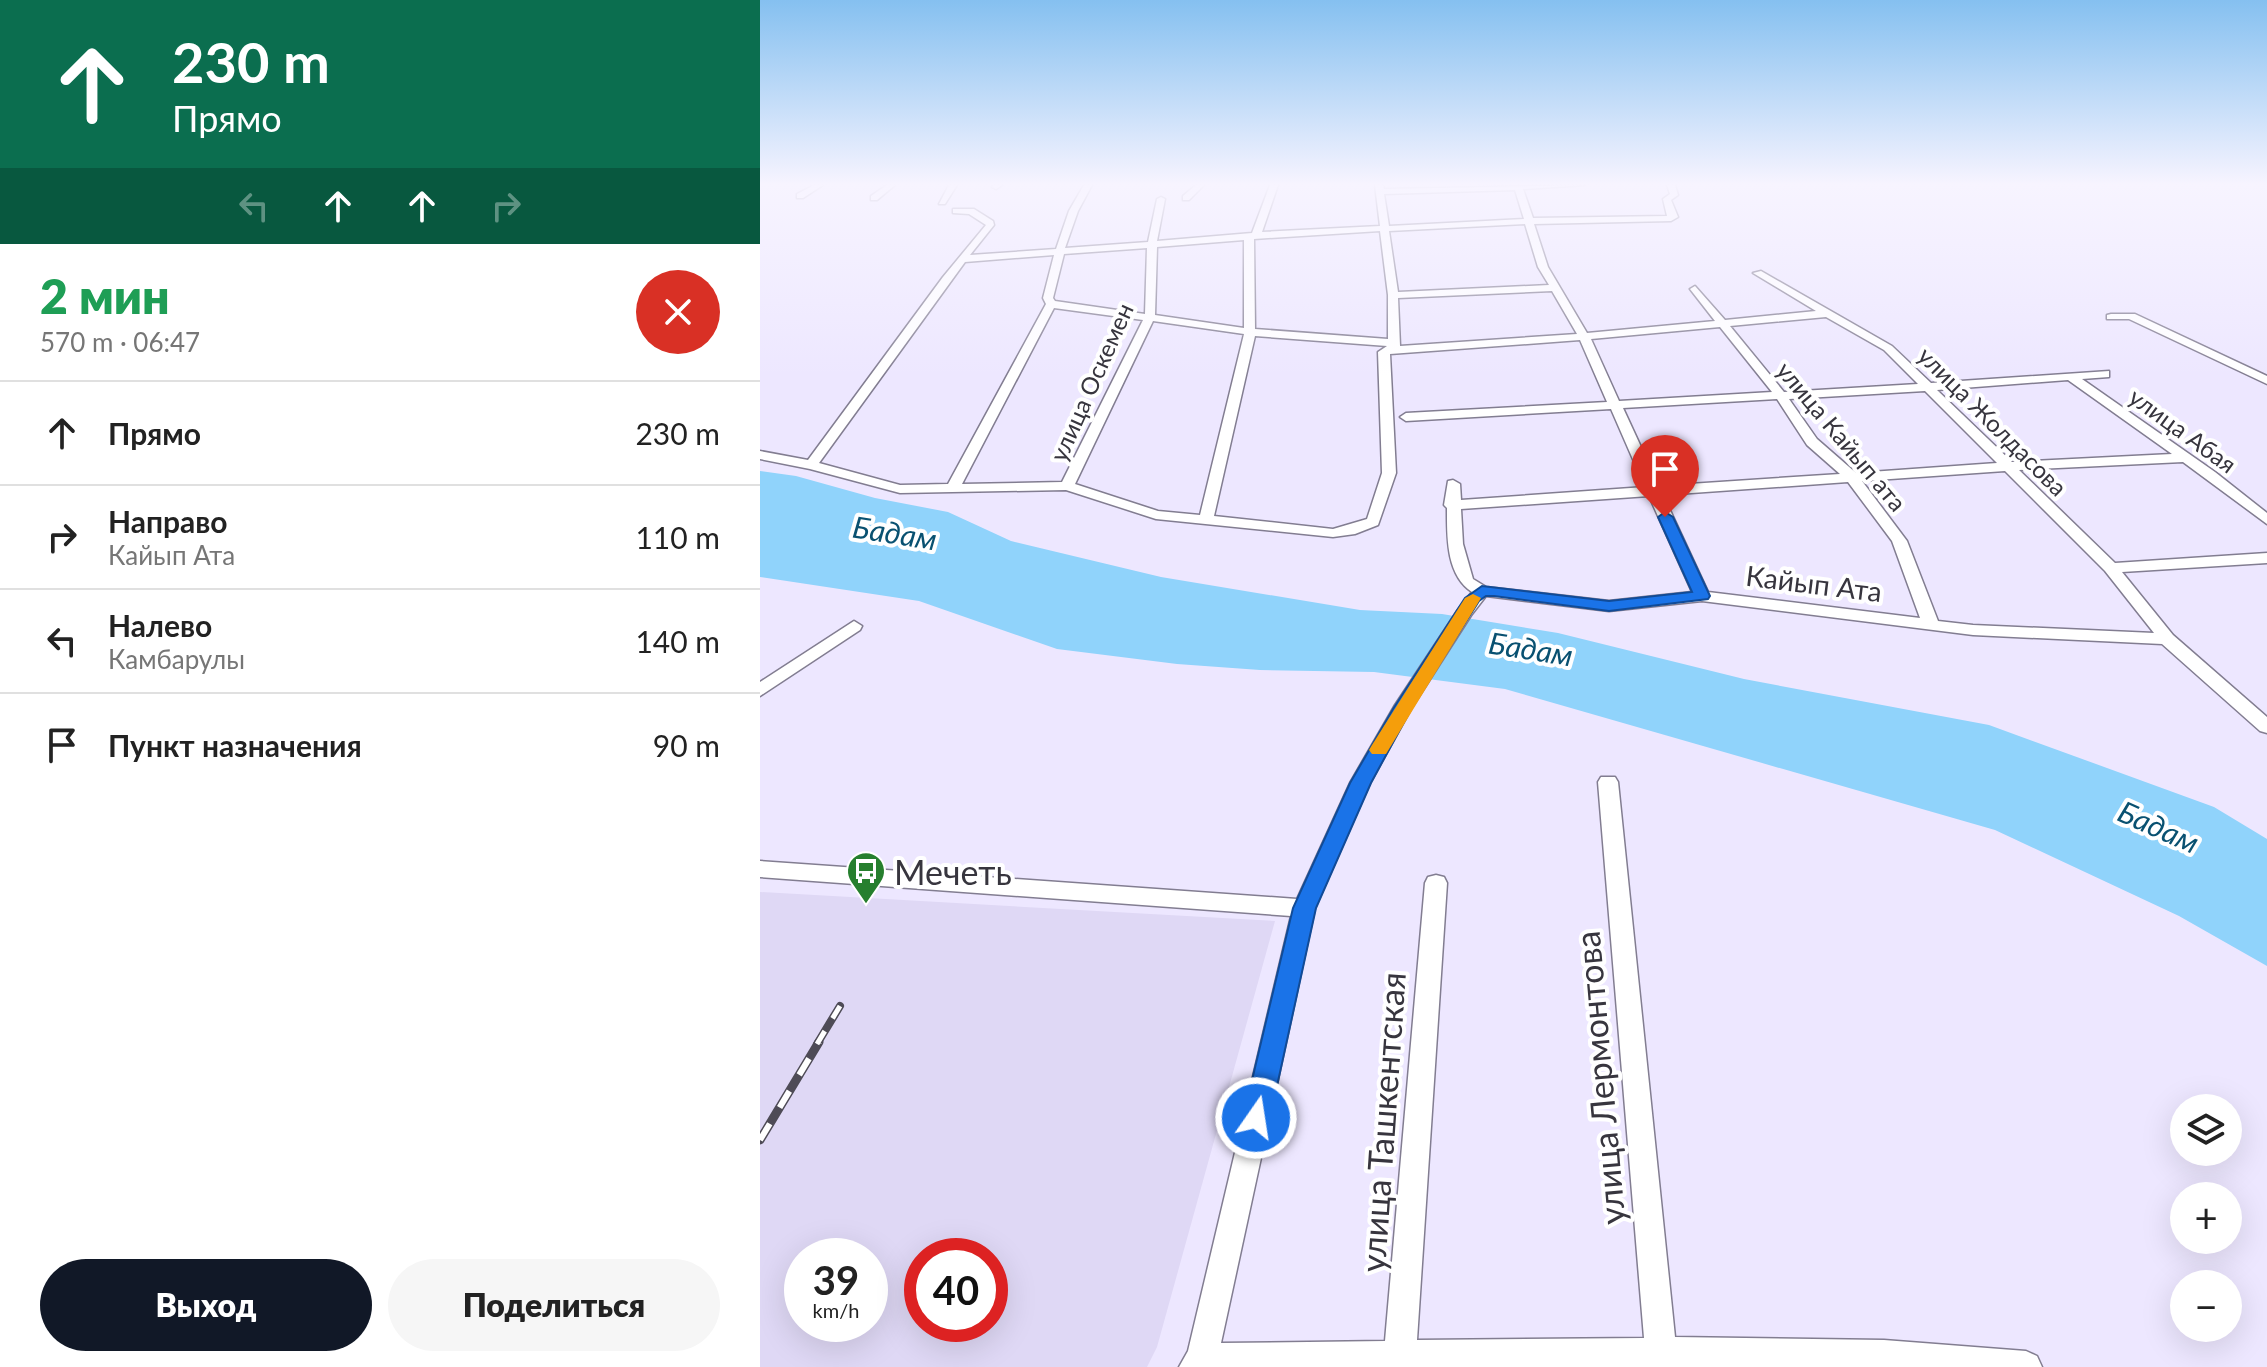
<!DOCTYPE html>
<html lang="ru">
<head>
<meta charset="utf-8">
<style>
  :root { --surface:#fff; --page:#f6f6f6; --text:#222; --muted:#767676; --line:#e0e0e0; --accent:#111827 }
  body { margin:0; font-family:Lato,sans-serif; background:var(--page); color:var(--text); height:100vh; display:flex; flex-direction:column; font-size:30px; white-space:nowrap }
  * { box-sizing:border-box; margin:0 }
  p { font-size:26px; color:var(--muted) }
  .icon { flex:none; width:44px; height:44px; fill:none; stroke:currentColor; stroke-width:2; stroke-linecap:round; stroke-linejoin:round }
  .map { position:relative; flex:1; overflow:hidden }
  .drawer { display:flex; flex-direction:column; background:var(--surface); width:760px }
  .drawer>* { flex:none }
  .hud { background:#0b6e4f; color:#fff; overflow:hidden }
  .tools { position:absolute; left:1410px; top:1094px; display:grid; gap:16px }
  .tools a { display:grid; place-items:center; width:72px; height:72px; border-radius:50%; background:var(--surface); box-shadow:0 8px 32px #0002; font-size:40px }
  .speed { position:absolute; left:24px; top:1238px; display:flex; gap:16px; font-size:40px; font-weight:700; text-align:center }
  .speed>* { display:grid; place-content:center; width:104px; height:104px; border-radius:50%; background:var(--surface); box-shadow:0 8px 32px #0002; line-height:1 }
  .speed small { font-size:20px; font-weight:400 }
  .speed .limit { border:12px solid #d22; background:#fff; color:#111 }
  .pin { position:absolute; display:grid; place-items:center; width:68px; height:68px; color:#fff; margin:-82px -34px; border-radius:50% 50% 50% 0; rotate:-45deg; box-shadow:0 0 8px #0007 }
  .pin .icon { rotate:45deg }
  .me { position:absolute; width:88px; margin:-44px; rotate:13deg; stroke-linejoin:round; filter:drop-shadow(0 0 6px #0008) }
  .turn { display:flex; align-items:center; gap:28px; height:168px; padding:0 40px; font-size:36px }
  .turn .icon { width:104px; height:104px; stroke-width:2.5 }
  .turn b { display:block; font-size:56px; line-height:68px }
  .lanes { display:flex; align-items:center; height:76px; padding:0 40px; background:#0003; justify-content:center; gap:40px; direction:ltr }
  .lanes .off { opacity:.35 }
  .round { display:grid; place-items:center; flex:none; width:84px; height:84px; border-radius:42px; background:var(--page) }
  .summary { display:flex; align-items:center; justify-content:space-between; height:136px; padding:0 40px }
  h1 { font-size:48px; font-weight:800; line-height:60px; color:#1e9e55 }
  .cta { display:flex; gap:16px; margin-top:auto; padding:16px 40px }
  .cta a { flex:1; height:92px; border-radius:48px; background:var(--accent); color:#fff; font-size:32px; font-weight:800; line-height:92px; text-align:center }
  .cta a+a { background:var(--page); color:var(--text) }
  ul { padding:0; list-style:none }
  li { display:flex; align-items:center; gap:24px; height:104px; padding:0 40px; border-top:2px solid var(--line) }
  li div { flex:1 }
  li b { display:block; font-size:30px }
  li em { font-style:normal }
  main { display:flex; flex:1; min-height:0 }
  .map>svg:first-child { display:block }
  .built { fill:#dfd8f5; fill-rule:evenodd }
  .water { fill:#90d3fb }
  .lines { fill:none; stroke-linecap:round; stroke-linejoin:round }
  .minor-casing { stroke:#827d91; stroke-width:3 }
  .minor { fill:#fff; fill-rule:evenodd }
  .rail-far1-casing { stroke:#4e4b56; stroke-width:8 }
  .rail-casing { stroke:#4e4b56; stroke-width:9 }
  .rail-far1 { stroke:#fff; stroke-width:5; stroke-dasharray:15; stroke-linecap:butt }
  .rail { stroke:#fff; stroke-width:6; stroke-dasharray:19; stroke-linecap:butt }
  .route { fill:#1a73e8; stroke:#114b97; stroke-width:2 }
  .slow { fill:#f59e0b }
  .labels { text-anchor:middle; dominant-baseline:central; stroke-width:8; stroke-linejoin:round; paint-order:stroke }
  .far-street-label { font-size:24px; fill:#37353e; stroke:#fff }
  .street-label { font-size:28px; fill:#37353e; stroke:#fff }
  .water-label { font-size:30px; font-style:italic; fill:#095171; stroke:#fff }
  .near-poi-label { font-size:34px; fill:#37353e; stroke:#fff; text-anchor:start }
  .near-street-label { font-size:34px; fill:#37353e; stroke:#fff }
</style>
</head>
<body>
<main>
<section class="drawer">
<div class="hud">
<div class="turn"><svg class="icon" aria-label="ahead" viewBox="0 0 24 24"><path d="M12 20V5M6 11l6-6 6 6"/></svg><div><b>230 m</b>Прямо</div></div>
<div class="lanes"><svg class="icon off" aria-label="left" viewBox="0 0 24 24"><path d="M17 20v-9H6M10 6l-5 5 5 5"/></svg><svg class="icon" aria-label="ahead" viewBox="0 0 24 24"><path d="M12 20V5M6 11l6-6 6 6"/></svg><svg class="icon" aria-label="ahead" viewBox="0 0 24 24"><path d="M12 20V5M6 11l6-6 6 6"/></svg><svg class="icon off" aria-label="right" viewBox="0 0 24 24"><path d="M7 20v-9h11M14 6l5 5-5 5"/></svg></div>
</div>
<div class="summary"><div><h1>2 мин</h1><p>570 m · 06:47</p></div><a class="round" style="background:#d93025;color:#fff"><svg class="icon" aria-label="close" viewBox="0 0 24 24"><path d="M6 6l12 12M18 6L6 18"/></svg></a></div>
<ul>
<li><svg class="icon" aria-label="ahead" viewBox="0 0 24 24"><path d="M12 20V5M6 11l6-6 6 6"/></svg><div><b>Прямо</b></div><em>230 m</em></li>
<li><svg class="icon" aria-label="right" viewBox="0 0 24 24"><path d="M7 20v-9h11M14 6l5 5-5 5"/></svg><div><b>Направо</b><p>Кайып Ата</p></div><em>110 m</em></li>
<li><svg class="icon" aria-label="left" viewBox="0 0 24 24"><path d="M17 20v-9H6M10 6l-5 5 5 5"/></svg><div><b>Налево</b><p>Камбарулы</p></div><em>140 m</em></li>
<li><svg class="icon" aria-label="arrive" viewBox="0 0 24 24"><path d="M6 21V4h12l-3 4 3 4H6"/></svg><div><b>Пункт назначения</b></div><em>90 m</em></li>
</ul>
<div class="cta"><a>Выход</a><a>Поделиться</a></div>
</section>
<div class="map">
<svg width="1507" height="1367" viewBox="0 0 1507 1367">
  <rect width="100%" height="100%" fill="#ede7ff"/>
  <!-- built -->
  <path class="built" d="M0,892L515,921L397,1347L387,1367H0ZM42,1256H110V1324H42ZM162,1256H230V1324H162Z"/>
  <!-- water -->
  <path class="water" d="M0,471L36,476L115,498L188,512L251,541L401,577L600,610L682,614L798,633L984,679L1229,725L1454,807L1507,839V966L1419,916L1235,830L745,689L614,672L500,670L417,664L297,649L159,601L0,577Z"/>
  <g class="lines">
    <!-- minor casing -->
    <g class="minor-casing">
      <path id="minor" d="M54,185H63L43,198H37V194Z
        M127,185H135L117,200H111V196Z
        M189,185H197L185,204H179Z
        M234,185H242L236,189L232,187Z
        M324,185H332L318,211L305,248L388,242L397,199L401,197L405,199L397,241L492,233L510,185H518L502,232L620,226L615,185H623L624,189L825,185L763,189L773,218L907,216L903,199L910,194L907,185H915L918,195L911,200L918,217L911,221L774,224L788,267L827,333L955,321L930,289L935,286L965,320L1056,311L993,273L1001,271L1132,346L1171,383L1349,371V377L1322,379L1455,472L1507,513V524L1423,462L1259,470L1355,563L1507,553V563L1362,572L1413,635L1507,717V733L1500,731L1402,644L1213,635L942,601L849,611L726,596L712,614L651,709L610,783L555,908L461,1343L625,1341L665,883L668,877L676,875L684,877L687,883L657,1340L884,1338L838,782L841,777H855L858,782L915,1337L1124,1340L1266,1351L1277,1356L1282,1367H419L428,1351L531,916L0,877V861L537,899L590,783L635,705L697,611L712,592C686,575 687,537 687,508L684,505L688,481L693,480L700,484L701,500L885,487L851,409L646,421L640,417L646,413L847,402L820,340L630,354L636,473L618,525L595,534L573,537L396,519L306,490L140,493L50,469L0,459V451L48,460L183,277L226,225L209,214L193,213V209H214L233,221L234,225L210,255L296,249L309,211ZM755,190L764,219L629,226L624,194ZM765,224L778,267L789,285L638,292L629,231ZM620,231L628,295V339L495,329L494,239ZM484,240V328L395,315L397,247ZM387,248L385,314L295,301L293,298L304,254ZM294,255L283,298L286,304L188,484L140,485L59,463L205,262ZM792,291L817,334L640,346L638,298ZM294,308L383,320L302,482L202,484ZM1066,317L1124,350L1158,384L1024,392L970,326ZM393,321L484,334L440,515L398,511L315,484ZM960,327L1012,392L859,401L831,339ZM495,336L627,346L618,352L622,473L607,519L573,529L454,516ZM1308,380L1412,454L1252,462L1177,390ZM1165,391L1237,463L1096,473L1057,439L1029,399ZM1017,399L1047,445L1080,474L899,486L863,408ZM1245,471L1345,571L1394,633L1213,625L1178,621L1147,541L1102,481ZM1088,482L1132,541L1160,618L948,592L903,495ZM889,496L932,592L849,601L726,587L713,579L703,544L701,509Z
        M436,185H444L429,200H423V196Z
        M1351,314H1375L1507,376V384L1369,319H1347V315Z
        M94,621L102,626L100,630L0,696V682Z"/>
    </g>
    <!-- minor -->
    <use href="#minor" class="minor"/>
    <!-- rail-far1 casing -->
    <g class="rail-far1-casing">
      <path id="rail-far1" d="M57,1044L80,1006"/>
    </g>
    <!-- rail casing -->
    <g class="rail-casing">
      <path id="rail" d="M0,1140L59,1042"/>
    </g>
    <!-- rail-far1 -->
    <use href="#rail-far1" class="rail-far1"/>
    <!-- rail -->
    <use href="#rail" class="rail"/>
  </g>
  <!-- sky -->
  <linearGradient id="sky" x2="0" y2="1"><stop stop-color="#85c0f0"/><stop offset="0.49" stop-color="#f7f4ff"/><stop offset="1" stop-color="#f7f4ff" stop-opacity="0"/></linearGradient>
  <rect width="1507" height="376" fill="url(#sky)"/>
  <!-- route -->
  <path class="route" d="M905,512L913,517L950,596L948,599L849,611L734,596H726L719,601L651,709L611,783L556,908L510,1118L506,1127L496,1131L487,1127L483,1118L533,908L590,783L633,709L705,598L722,586L849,601L932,592L898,517Z"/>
  <!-- slow -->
  <path class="slow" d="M713,594L721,598L626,754H612L609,750L612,745L705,598Z"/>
  <!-- icons -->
  <defs>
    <g id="bus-pin" transform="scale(2)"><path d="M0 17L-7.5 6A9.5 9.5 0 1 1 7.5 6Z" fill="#267f2e" stroke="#fff"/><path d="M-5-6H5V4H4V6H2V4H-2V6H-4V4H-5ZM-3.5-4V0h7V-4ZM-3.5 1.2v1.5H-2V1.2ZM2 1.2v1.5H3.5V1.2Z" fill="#fff"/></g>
  </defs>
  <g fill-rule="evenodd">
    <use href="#bus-pin" x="106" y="871"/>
  </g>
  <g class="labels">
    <!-- far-street labels -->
    <g class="far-street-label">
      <text transform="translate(331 382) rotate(-66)">улица Оскемен</text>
      <text transform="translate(1233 421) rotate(45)">улица Жолдасова</text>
      <text transform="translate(1423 430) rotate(36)">улица Абая</text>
      <text transform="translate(1082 436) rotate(50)">улица Кайып ата</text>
    </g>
    <!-- street labels -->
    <g class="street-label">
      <text transform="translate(1054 583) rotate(7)">Кайып Ата</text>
    </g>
    <!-- water labels -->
    <g class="water-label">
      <text transform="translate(135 532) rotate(9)">Бадам</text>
      <text transform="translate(771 648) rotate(9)">Бадам</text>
      <text transform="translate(1399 826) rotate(24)">Бадам</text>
    </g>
    <!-- near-poi labels -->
    <g class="near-poi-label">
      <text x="134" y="871">Мечеть</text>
    </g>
    <!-- near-street labels -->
    <g class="near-street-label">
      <text transform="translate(839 1078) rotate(-95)">улица Лермонтова</text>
      <text transform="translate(622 1122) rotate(-86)">улица Ташкентская</text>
    </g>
  </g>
</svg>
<div class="tools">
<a><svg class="icon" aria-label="layers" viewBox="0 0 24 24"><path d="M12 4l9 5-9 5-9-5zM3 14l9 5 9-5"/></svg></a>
<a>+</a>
<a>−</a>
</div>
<div class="speed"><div>39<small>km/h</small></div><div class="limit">40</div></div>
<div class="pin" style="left:905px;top:517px;background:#d93025"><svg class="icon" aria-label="arrive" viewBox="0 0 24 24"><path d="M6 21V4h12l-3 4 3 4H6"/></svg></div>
<svg class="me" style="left:496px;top:1118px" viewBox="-20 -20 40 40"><circle r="17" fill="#1a73e8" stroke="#fff" stroke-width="3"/><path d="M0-11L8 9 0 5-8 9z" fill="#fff"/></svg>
</div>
</main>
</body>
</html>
